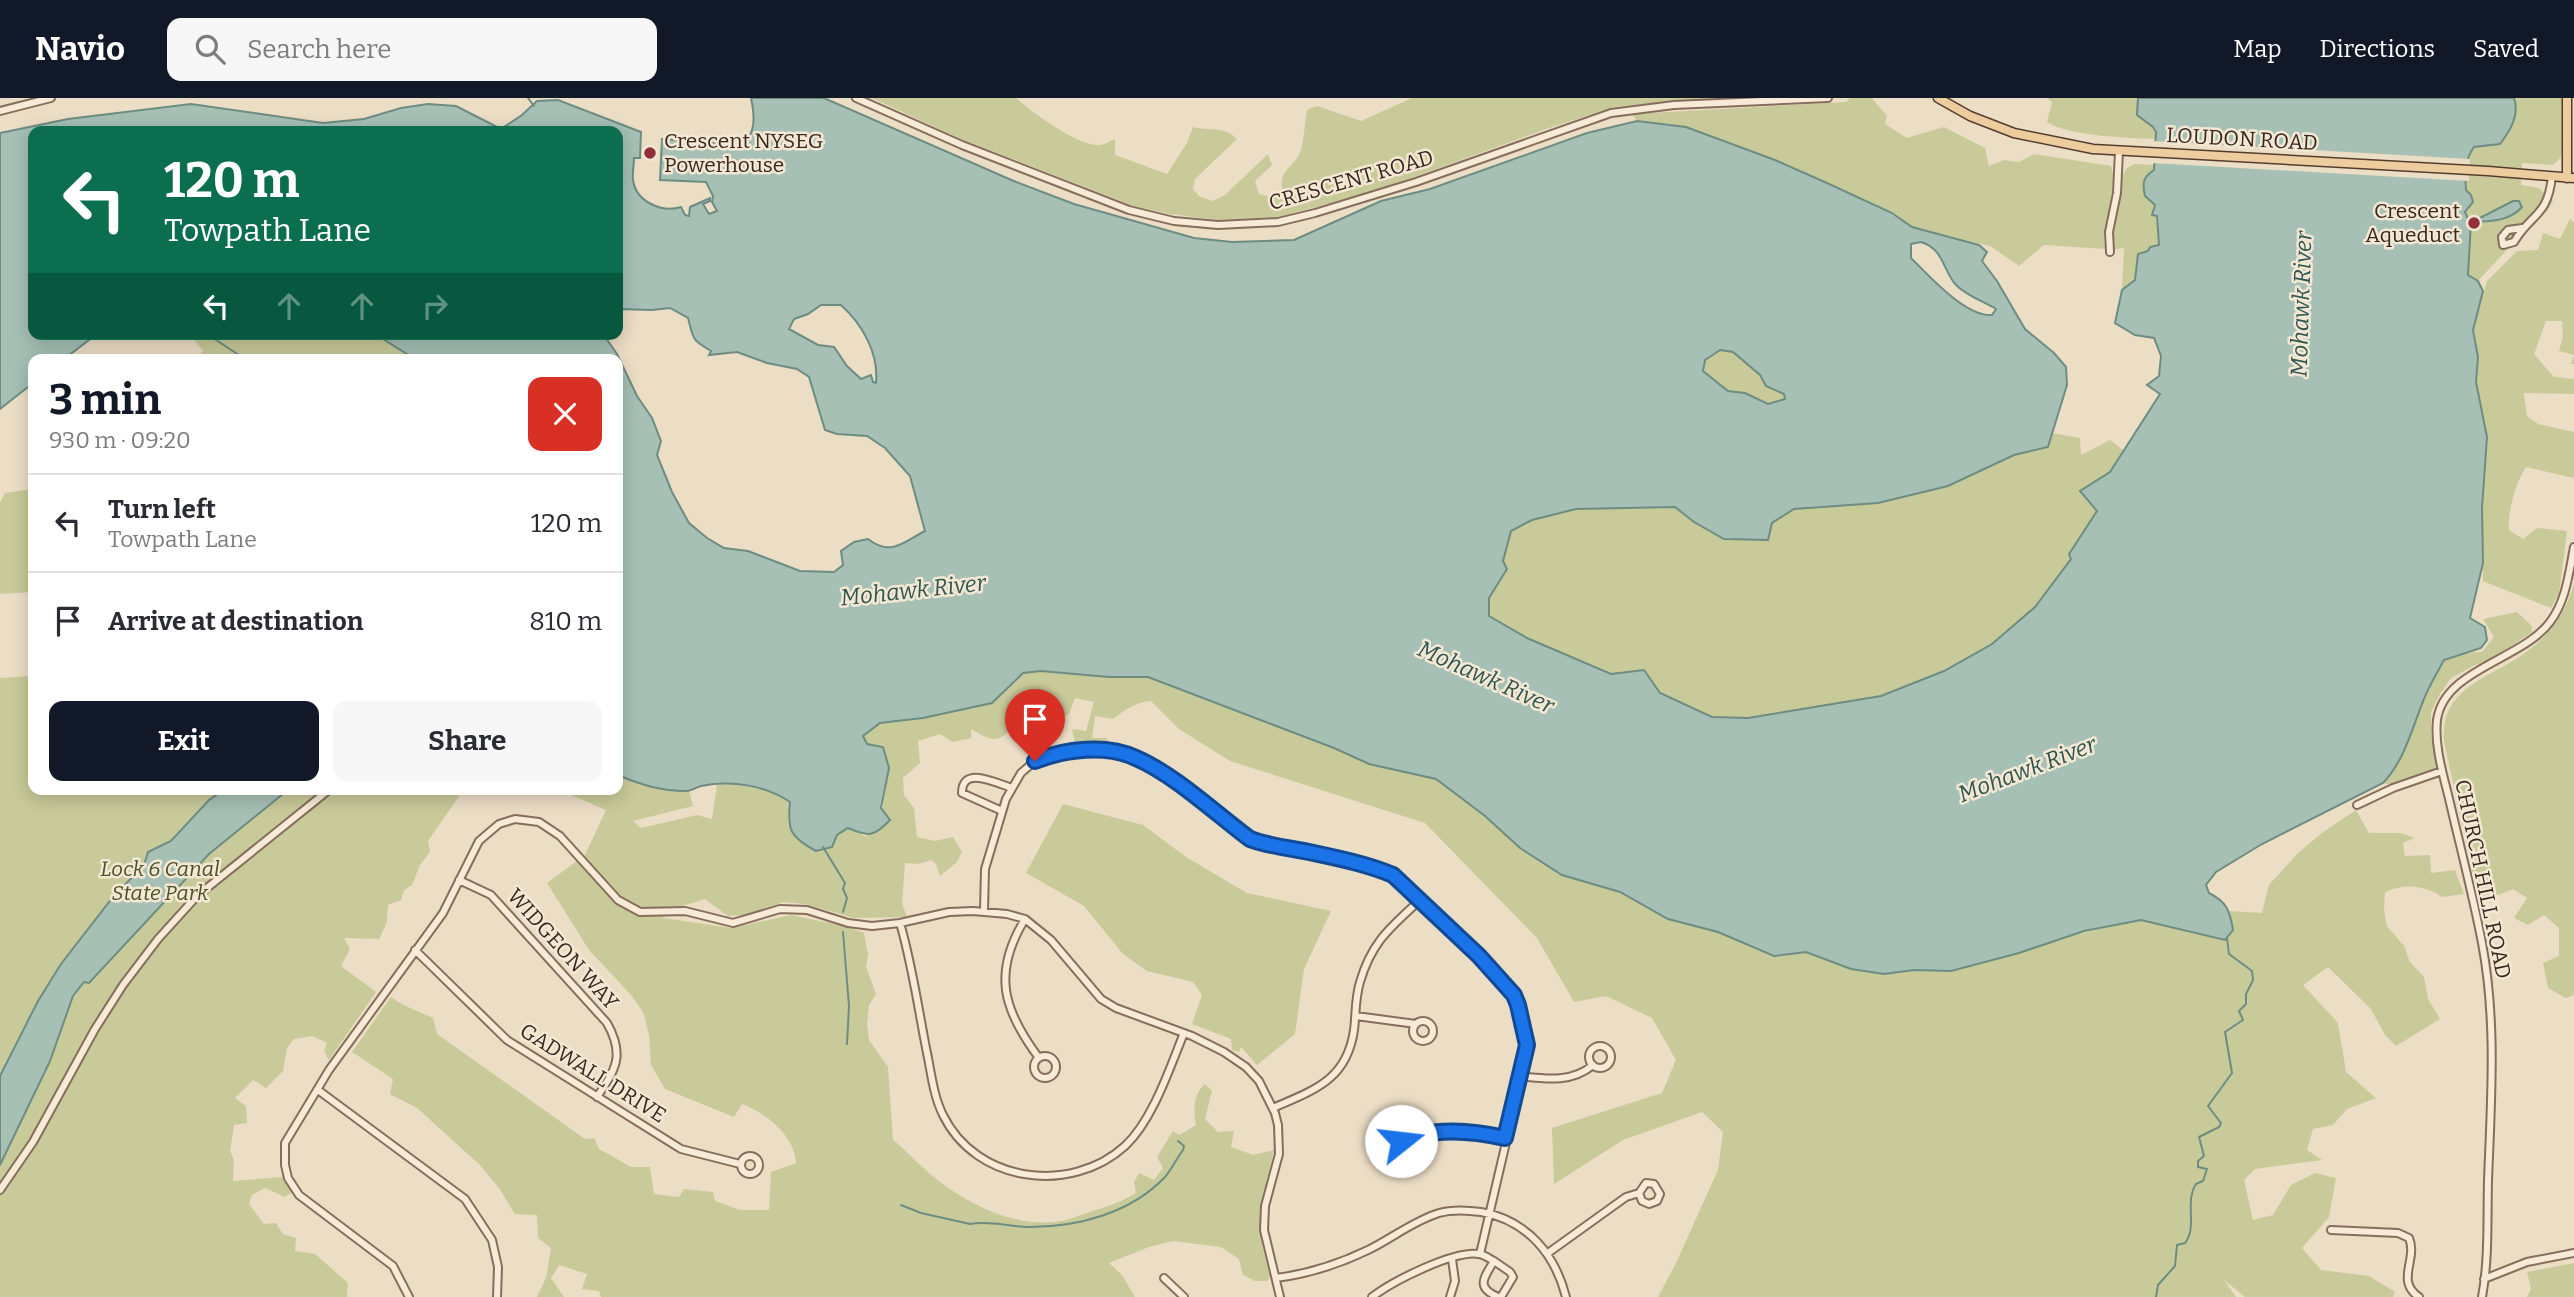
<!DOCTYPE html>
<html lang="en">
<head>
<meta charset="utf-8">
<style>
  :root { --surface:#fff; --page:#f7f7f7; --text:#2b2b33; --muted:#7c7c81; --line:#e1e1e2; --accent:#111827 }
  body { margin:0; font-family:Bitter,serif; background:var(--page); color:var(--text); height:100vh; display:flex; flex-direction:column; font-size:26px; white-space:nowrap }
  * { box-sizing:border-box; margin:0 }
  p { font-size:23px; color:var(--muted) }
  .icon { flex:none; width:38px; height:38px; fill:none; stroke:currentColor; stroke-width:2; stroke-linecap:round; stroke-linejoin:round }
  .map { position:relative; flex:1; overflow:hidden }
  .sheet { position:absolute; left:28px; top:256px; width:595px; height:441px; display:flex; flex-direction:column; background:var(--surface); border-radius:14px; box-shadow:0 4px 18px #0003 }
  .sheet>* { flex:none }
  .banner { position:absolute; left:28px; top:28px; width:595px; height:214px; border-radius:14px; box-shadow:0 4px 18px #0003; background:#0b6e4f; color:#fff; overflow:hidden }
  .pin { position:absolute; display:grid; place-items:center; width:60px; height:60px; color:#fff; margin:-72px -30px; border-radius:50% 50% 50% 0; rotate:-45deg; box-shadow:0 0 7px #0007 }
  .pin .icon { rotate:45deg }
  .me { position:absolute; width:77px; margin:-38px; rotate:74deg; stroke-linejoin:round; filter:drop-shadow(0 0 5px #0008) }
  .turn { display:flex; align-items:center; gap:24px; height:147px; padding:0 21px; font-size:32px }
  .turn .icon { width:91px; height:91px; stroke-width:2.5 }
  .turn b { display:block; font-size:49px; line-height:60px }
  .lanes { display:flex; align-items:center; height:66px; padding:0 21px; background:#0003; justify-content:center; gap:35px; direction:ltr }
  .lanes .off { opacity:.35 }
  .round { display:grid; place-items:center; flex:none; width:74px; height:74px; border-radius:14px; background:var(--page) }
  .summary { display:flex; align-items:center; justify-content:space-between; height:119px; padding:0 21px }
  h1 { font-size:42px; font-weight:700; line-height:52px; color:var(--accent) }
  .button { display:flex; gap:14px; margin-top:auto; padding:14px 21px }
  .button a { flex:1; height:80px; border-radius:14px; background:var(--accent); color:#fff; font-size:28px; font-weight:700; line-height:80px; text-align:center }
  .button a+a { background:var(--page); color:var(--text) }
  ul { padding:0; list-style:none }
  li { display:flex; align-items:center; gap:21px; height:98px; padding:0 21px; border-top:2px solid var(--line) }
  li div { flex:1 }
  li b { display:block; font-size:26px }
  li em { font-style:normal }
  header { display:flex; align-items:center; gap:42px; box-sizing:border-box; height:98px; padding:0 35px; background:var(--accent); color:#fff }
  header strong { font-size:33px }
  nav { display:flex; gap:38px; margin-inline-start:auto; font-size:24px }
  .search { width:490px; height:63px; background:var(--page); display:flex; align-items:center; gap:18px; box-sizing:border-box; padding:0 24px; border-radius:14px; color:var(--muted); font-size:26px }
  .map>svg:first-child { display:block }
  .green { fill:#c9ca99 }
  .water { fill:#a6c0b6; stroke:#6d8d82; stroke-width:2; fill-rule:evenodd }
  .pier { fill:#ecddc5 }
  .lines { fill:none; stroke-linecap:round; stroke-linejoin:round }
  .stream { stroke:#6d8d82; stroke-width:2 }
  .minor-casing { stroke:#866e5c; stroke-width:10 }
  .major-casing { stroke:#543d30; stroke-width:11 }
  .minor { stroke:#f7ebd8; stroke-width:6 }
  .major { stroke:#edcd9e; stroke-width:8 }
  .route-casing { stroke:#114b97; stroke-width:18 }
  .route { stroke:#1a73e8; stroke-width:12 }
  .poi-dot { fill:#922f39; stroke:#f4e8d4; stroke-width:2.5 }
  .labels { text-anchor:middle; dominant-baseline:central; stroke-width:5; stroke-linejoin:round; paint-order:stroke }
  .street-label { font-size:21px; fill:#37281f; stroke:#f4e8d4 }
  .poi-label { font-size:21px; fill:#37281f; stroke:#f4e8d4; text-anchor:start }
  .park-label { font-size:21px; font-style:italic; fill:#4b5227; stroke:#f4e8d4 }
  .water-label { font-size:23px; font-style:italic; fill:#2f5650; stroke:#f4e8d4 }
</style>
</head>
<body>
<header>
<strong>Navio</strong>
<div class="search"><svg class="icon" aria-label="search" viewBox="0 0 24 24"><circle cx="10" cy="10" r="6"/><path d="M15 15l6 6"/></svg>Search here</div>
<nav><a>Map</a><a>Directions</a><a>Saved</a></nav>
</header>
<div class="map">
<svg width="2574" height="1199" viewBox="0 0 2574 1199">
  <rect width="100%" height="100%" fill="#ecddc5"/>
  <!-- green -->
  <path class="green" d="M872,0H1016C1032,14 1077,48 1099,47C1104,47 1110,43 1115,41V57L1167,76L1187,45L1193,29C1209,33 1225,28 1237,41L1195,81L1193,91L1199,98L1212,103L1225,97L1268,56L1272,67L1255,83L1259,96L1272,99L1284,96C1275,71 1295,71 1301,52C1304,39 1305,25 1307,12L1317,8L1361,23L1412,0H1714L1614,9L1546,31L1386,89L1334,104L1278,119L1217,122L1170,116L1134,108L959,40Z
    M1850,0H1872L1887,18L1885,26L1907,40L1944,29L1985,50L1989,68L2004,62L2019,64L2034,56L2111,68L2114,79L2104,144L2107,151L2044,147L2019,168L1990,148L1912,129L1892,115L1775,62L1686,29L1637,23L1632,16L1846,4Z
    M2047,0H2138C2135,28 2158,22 2155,41C2128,40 2069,38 2047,24L2052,4Z
    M2514,0H2564L2561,59L2553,67L2522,65L2521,87L2539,90L2553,103C2548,114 2540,119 2532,128C2513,145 2495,164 2478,183L2468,177L2471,123H2499L2486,118L2476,122L2468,121L2465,114L2470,110L2471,97L2466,93C2465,76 2464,63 2474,49L2500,46C2510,33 2519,17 2514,0Z
    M2134,66L2155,67L2154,72L2146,78C2139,92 2147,97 2155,107L2153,117L2157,118L2159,147L2149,153L2135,182L2122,192L2124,150L2112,152L2111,140L2123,78L2126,71Z
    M2570,121L2574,124V266H2571L2574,257L2559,253L2563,238L2562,223H2546L2534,256L2554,279L2574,281V296L2524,295L2527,318L2538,326L2574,334V380L2526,369C2515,386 2508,412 2509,432L2523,441L2537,430L2567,433L2559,495L2551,510L2483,483L2482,410L2487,339L2476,284L2478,259L2473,232L2487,183L2517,153L2538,152L2543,135L2560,141Z
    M189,236H375L415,261H197L203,253Z
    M1720,252L1733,254L1760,277L1766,288L1784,296L1785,302L1768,306L1745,295L1728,293L1703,273L1704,262Z
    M2052,335L2080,340L2081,357L2110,342L2124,353L2110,374L2081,392L2097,412L2069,456L2071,461L2035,509L1992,546L1944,573L1881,598L1748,620L1712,619L1660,595L1644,573L1611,576L1527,540L1489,518V500L1507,471L1503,464L1510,433L1532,422L1576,411L1675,409L1694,424L1724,441L1767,442L1772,425L1794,411L1878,405L1948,388L2014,357L2048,349Z
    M33,391V494L0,496V405L5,395Z
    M2574,486V897L2566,900L2548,890L2543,865L2559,858V830L2544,817L2528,827L2514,820L2527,800L2513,791L2479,805L2444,643C2444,635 2444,623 2447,616C2460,585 2494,576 2519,559C2547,541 2565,517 2574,486Z
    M2517,514L2532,528V534L2496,559L2473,568L2451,580L2440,596L2431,614V635L2438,671L2391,687L2383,685C2405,662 2412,630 2424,601C2429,588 2437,575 2444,562L2465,555L2482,554L2494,539L2483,521Z
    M1041,573L1109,579H1148L1334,650L1369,666L1436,681L1485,718L1520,750L1562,777L1620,794L1668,821L1718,834L1774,858L1806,854L1851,871L1884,876L1914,872L2141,822L2225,842L2233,832L2230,813L2262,815L2269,787L2298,755L2322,735L2356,712L2369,735H2400L2415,740L2403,745L2405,758L2430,757L2431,775L2455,772L2464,796L2442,799C2426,787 2403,785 2385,794L2384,812L2387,828L2404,848L2410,864L2424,879L2428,901L2440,921L2396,948L2385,937L2371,911L2328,869L2303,887L2338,925L2346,974L2376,1000L2347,1011L2333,1027L2313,1031L2307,1052L2322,1062L2255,1071L2244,1082L2253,1122L2273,1117L2291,1087L2315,1075L2336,1080L2329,1119L2302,1150L2321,1172L2369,1178L2395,1194L2393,1199H2245L2224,1182L2236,1199H1658L1676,1165L1718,1072L1723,1034L1702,1014L1623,1042L1554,1086L1552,1030L1662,995L1676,962L1652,920L1606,898L1574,904L1537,840L1425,725L1230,663L1179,631L1151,603C1136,604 1125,612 1113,621L1095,618L1092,640H1107L1108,647L1075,645L1072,631L1086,633L1094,604L1075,600L1069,616L1062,620L1056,601L1034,603L1035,614L1023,631H1011C996,648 988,640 971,631V640L953,644L940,636L918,643L920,665L903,680L904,697L914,710L917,739L935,743L953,739L962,754L957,764L940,778L936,766L931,762L919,766L905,765L902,805L907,819L854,820L805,806L784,804L745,817L728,818L705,801L682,808L664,809L663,820L731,830L791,817L848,829L864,835L868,856L866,869L876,896L869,907L867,926L869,942L888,969L893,1042C906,1052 916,1064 929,1075C963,1104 1014,1131 1061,1123C1070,1122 1079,1117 1087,1115C1105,1109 1120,1105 1136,1095L1134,1084L1139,1075L1154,1082L1163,1070L1157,1059L1173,1033L1179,1037L1196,1027C1193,1013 1193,996 1205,986L1212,993L1205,1021L1218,1034L1234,1033L1231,1049L1253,1057L1274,1052C1262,1106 1253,1122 1270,1178L1268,1183H1255L1243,1177L1239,1161L1221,1149L1173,1143L1149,1149L1109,1165L1122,1177L1135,1199H601L599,1193L582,1191L587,1176L559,1167L551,1180L564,1199H537L546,1180L551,1150L538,1140L537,1117L515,1116L499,1090L480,1067L417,1010L390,996L393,981L352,954L391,899C405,909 418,913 433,920L437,936L585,1041L594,1040L599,1051L631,1069H650L654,1096L679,1099L684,1091L713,1094L715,1103L740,1112H769L771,1074L796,1065C795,1038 766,1015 742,1006L734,1019L665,991L651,967L649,937L643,914L631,897L589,852L547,785L585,757L606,712L557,691H618V669L621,670L618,678L643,688L689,693L693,708L633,723L641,730L697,717L712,721L717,687C743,685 769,690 790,703L788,723L802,745L816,753L832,749L837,737L848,730L865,738L879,734L887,682L862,637L880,625L945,615L1007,588L1023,575Z
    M33,578V691H464L428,743L430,754L420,767L412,787L404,792L401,802L388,807L387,824L379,841L344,840L350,851L341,868L376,894L329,962L324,953L327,945L312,938L294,941L287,950L283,973L266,990L253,982L235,1000L246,1008L247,1025L234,1027L230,1053L234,1062L233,1083L284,1079L292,1094L285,1099L265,1090L252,1097L249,1106L264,1126L276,1125L283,1136L296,1140L295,1153L315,1156L348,1185L347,1199H0V580Z
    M1063,706L1143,727L1186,759L1247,795L1331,813L1304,871L1295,936L1257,967L1241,949L1239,954L1232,952L1231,941L1192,926L1202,897L1193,884L1147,873L1123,856L1084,808L1026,775Z
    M2574,1165V1199H2527L2531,1191L2527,1174Z"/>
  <!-- water -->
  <path class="water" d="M751,0H824L1016,84L1074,106L1194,140L1232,144L1294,142L1381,103L1430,91L1587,35L1637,23L1686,29L1775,62L1827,85L1892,115L1912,129L1979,147L1987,154L1982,163L1997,183L2025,231L2054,255L2066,269L2067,287L2048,349L2014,357L1948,388L1878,405L1794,411L1772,425L1768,442L1724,441L1694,424L1675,409L1576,411L1532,422L1511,433L1503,463L1507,471L1489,500V518L1527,540L1611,576L1644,572L1660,595L1712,619L1748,620L1881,598L1944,573L1992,546L2035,509L2071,461L2069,456L2097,413L2080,393L2110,374L2160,296L2147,287L2159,278L2161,258L2154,240L2135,237L2115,225L2122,192L2135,182L2138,156L2148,153L2150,149L2159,147L2157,118L2152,117L2155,107L2145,98C2142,85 2143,79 2154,72L2156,34L2153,29L2137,17L2138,0H2514C2520,17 2510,33 2500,46L2474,49C2464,63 2465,76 2466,92L2471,97L2473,104L2465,114L2468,121L2476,122L2513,103H2519L2522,109C2509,124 2490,123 2471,124L2468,177L2478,183L2483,193L2473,232L2478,259L2476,284L2487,339L2482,410L2483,465L2470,520L2485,529L2487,542L2481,550L2444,562C2437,575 2429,588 2424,601C2412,630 2405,662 2383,685L2262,746L2216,774L2206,787L2209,795C2227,804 2230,813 2233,832L2225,842L2141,822L2084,833L2019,855L1951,873L1914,872L1884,876L1851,871L1806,854L1774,858L1718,834L1668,821L1620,794L1562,777L1520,750L1485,718L1436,681L1369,666L1334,650L1148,579H1109L1041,573L1023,575L992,605L923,620L880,625L863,638L867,646L883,649L889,670L881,710L890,722C874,739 869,739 848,730L837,737L832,749L816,753C790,739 787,732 790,704C765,687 731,682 701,688C696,689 692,693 686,693C661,693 641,687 618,677L621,670L618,669V261H415L375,236H603L617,256L637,298L652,320L661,343L657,357L672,394L689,425L707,440L724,450L748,453L800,473L834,474L843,467L841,453L854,444L868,441C891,459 903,444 925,433L910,378L885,350L867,338L837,336L825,332L809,279L797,271L767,265L737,254L709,257L711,253C691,241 694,242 688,220L670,210L652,212L618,211V33H33V236H97L64,261H33V285L0,311V35L68,21L191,6L323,25L364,21L401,10L428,6L456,8L501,31L522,17L537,3L558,2L641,34L640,60H634C634,67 632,76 633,82C636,104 662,115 681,109L685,117L689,118L690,109L710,100V103L703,106L709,116L717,113L712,104L713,98L706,84L660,82L662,41L718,45L742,49C756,34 755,19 751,0ZM1921,144C1944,151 1943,173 1956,187C1967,198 1983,203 1996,211L1992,217C1966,219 1929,178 1911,160V146ZM821,207H841C862,226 879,255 876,285L873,284L871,277L861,281L847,268L834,249L818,247L789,231L794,221L808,216ZM1720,252L1733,254L1760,277L1766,288L1784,296L1785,301L1768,306L1745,295L1728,293L1703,273L1705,262Z
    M225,691H289L209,756L89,885L84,884L73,898L50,963L0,1067V978L38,903L61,866L113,799L144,767L148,754L171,743L209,702Z"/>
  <!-- pier -->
  <path class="pier" d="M2151,43L2470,61L2469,83L2152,65Z"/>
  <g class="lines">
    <!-- stream -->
    <path class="stream" d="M528,0L534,8
      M207,236L245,261
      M823,749L845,785L843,791L847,800L843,814
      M843,834L849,908L847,946
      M901,1107L921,1115L970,1126C989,1122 1011,1129 1030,1129C1078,1129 1131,1115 1165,1079C1172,1071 1177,1060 1183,1052L1184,1048L1178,1043
      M2156,1199L2158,1187L2175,1168L2177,1147L2185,1145C2198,1128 2184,1105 2196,1086L2203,1083L2207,1071L2198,1069V1063L2204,1058L2199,1039L2219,1029L2221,1025L2208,1008L2232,975L2225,934L2243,922L2239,913L2246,906V896L2253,882L2252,873L2229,856L2227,840"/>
    <!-- minor casing -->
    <g class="minor-casing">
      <path id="minor" d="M856,0L962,47L1129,112L1174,123L1218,127L1278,124L1315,115L1416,84L1611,15L1674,7L1828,0
        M0,13L51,0
        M2522,130L2508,132L2502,139L2503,147L2514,144C2532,114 2547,120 2552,79
        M2110,154L2109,134L2117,95L2119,53
        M2357,707L2393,690L2442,673
        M1002,713L962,695C962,667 996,685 1012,690
        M459,782L491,797L607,925C625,957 616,971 597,999
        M984,813L985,771L1006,701L1021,675L1035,663L1062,654L1095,652L1135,659L1177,686L1250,741C1269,748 1289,749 1309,754C1337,760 1367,766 1393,777L1479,858L1514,897L1526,936L1525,963L1480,1156
        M1025,821C992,875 1003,912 1039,960
        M900,825C912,866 918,909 926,950C931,973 933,997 943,1017C976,1085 1071,1097 1125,1048C1153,1022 1170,969 1184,935
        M415,852L507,942L681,1051L740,1066
        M1356,918L1416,926
        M1413 933a10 10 0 1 1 20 0a10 10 0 1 1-20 0Z
        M1589 959a11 11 0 1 1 22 0a11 11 0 1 1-22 0Z
        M1034 969a11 11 0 1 1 22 0a11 11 0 1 1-22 0Z
        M1520,978C1546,981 1572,985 1593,967
        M318,992L465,1101L492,1142L498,1169L497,1199
        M1273,1010C1314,992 1347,982 1354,932C1356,916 1355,900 1360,884C1372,843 1391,829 1420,802
        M1377 1038a12 12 0 1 1 24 0a12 12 0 1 1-24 0Z
        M1401,1039C1443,1032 1464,1031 1505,1040
        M741 1067a9 9 0 1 1 18 0a9 9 0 1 1-18 0Z
        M0,1092L33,1044L95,931L123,887L158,841L197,798L330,691
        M2331,1132L2398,1135L2409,1140C2418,1161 2395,1183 2419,1199
        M1548,1155L1626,1099L1639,1095L1646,1085L1654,1086L1660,1096L1657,1103L1649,1106L1642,1103L1639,1095
        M1164,1180L1184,1199
        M1276,1180C1308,1176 1339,1166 1368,1152C1391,1141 1413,1123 1439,1115C1453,1111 1467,1112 1481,1114C1527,1122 1555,1156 1566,1199
        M2484,1181L2527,1164L2574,1155
        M409,1199L393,1168L299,1097L288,1080L285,1067V1045L329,972L443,815L479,743L499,726L515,721L539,724L560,738L618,802L640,814L685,813L733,825L780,811L807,812L848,825L872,828L900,825L949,814L973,813L1007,816L1025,821L1051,842L1101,901L1116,910L1192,938L1224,954L1246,969L1259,983L1275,1015L1278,1027L1279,1056L1265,1108L1264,1132L1280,1199
        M1372,1199C1393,1183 1454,1152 1479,1156C1485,1157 1490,1161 1494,1163
        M1450,1199L1455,1183L1452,1161
        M1498,1199C1475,1189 1484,1180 1494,1163L1510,1174L1513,1179L1501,1199
        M2482,1199C2489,1161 2487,1121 2488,1083C2491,1002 2497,924 2482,845C2473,798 2461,752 2450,705C2444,679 2434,649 2437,622C2444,571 2522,562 2550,524C2566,503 2569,475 2574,449"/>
    </g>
    <!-- major casing -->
    <g class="major-casing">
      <path id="major" d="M1938,0L1970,18L2014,35L2093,51L2488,73L2574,80
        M2567,80V0"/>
    </g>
    <!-- minor -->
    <use href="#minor" class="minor"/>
    <!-- major -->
    <use href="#major" class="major"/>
  </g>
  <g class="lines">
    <!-- route casing -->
    <g class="route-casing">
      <path id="route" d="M1035,663C1065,651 1106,646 1136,660C1175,677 1215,715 1250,741C1269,748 1289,750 1309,754C1337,760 1367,766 1393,777L1479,858L1514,897L1518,907L1527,947L1505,1040C1464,1031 1443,1032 1401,1039V1043"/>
    </g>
    <!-- route -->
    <use href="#route" class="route"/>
  </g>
  <!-- markers -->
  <g class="poi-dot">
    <circle cx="650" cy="55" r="7"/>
    <circle cx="2474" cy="125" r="7"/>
  </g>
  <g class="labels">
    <!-- street labels -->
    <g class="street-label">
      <text transform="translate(2242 41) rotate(3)">LOUDON ROAD</text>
      <text transform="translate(1351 82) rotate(-16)">CRESCENT ROAD</text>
      <text transform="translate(2483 781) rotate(78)">CHURCH HILL ROAD</text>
      <text transform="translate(563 851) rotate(48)">WIDGEON WAY</text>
      <text transform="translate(593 975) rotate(32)">GADWALL DRIVE</text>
    </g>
    <!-- poi labels -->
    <g class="poi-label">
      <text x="664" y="43">Crescent NYSEG<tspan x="664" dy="24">Powerhouse</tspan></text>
      <text x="2460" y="113" text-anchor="end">Crescent<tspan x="2460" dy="24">Aqueduct</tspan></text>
    </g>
    <!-- park labels -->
    <g class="park-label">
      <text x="160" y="771">Lock 6 Canal<tspan x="160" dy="24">State Park</tspan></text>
    </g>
    <!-- water labels -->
    <g class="water-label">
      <text transform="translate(2301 206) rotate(-88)">Mohawk River</text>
      <text transform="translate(913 492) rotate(-6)">Mohawk River</text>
      <text transform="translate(1486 579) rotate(24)">Mohawk River</text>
      <text transform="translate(2027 671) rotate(-21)">Mohawk River</text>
    </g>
  </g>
</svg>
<div class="pin" style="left:1035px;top:663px;background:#d93025"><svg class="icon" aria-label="arrive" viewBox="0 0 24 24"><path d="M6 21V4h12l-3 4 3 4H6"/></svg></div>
<svg class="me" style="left:1401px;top:1043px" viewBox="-20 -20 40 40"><circle r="19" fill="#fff"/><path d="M0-13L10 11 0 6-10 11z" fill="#1a73e8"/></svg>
<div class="banner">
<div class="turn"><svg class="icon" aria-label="left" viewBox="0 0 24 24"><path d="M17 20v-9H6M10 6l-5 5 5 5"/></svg><div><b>120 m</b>Towpath Lane</div></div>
<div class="lanes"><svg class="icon" aria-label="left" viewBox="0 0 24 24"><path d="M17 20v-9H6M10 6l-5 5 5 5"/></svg><svg class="icon off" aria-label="ahead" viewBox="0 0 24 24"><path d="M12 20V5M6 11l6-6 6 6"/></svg><svg class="icon off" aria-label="ahead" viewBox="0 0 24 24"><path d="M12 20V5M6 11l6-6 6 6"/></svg><svg class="icon off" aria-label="right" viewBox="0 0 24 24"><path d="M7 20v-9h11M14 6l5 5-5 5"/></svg></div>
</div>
<section class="sheet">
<div class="summary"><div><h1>3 min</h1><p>930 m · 09:20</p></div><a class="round" style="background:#d93025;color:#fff"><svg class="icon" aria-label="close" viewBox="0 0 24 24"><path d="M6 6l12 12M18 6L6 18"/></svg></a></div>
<ul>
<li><svg class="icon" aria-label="left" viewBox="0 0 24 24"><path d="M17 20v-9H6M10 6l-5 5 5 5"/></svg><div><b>Turn left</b><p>Towpath Lane</p></div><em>120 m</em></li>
<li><svg class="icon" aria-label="arrive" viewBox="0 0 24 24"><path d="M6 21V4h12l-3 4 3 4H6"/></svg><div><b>Arrive at destination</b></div><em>810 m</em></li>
</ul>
<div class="button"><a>Exit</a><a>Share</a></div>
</section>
</div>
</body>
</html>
